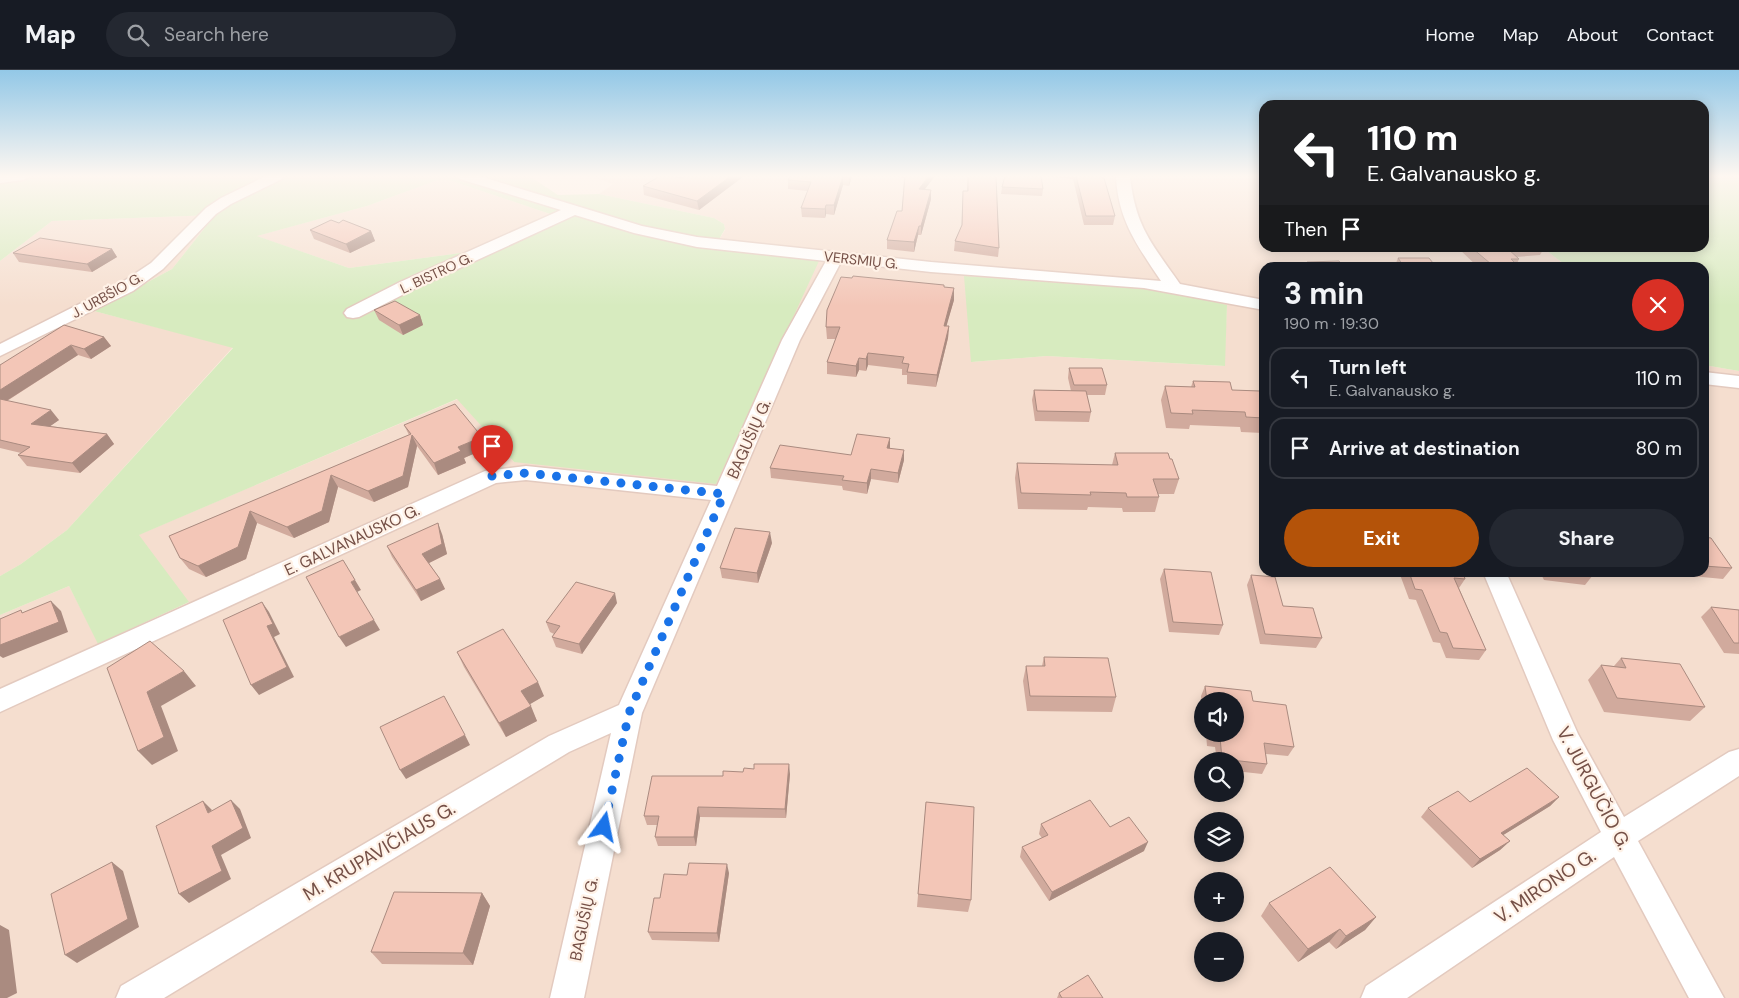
<!DOCTYPE html>
<html lang="en">
<head>
<meta charset="utf-8">
<style>
  :root { --surface:#171b24; --page:#242831; --text:#f1f3f6; --muted:#9ea1a6; --line:#363941; --accent:#b45309 }
  body { margin:0; font-family:"DM Sans",sans-serif; background:var(--page); color:var(--text); height:100vh; display:flex; flex-direction:column; font-size:19px; white-space:nowrap }
  * { box-sizing:border-box; margin:0 }
  p { font-size:16px; color:var(--muted) }
  .icon { flex:none; width:28px; height:28px; fill:none; stroke:currentColor; stroke-width:2; stroke-linecap:round; stroke-linejoin:round }
  .map { position:relative; flex:1; overflow:hidden }
  .sheet { position:absolute; left:1259px; top:192px; width:450px; height:315px; display:flex; flex-direction:column; background:var(--surface); border-radius:15px; box-shadow:0 2px 12px #0003 }
  .sheet>* { flex:none }
  .guide { position:absolute; left:1259px; top:30px; width:450px; height:152px; border-radius:15px; box-shadow:0 2px 12px #0003; background:#202124; color:#fff; overflow:hidden }
  .tools { position:absolute; left:1194px; top:622px; display:grid; gap:10px }
  .tools a { display:grid; place-items:center; width:50px; height:50px; border-radius:50%; background:var(--surface); box-shadow:0 2px 12px #0003; font-size:25px }
  .pin { position:absolute; display:grid; place-items:center; width:42px; height:42px; color:#fff; margin:-51px -21px; border-radius:50% 50% 50% 0; rotate:-45deg; box-shadow:0 0 5px #0007 }
  .pin .icon { rotate:45deg }
  .me { position:absolute; width:55px; margin:-28px; rotate:12deg; stroke-linejoin:round; filter:drop-shadow(0 0 4px #0008) }
  .turn { display:flex; align-items:center; gap:18px; height:105px; padding:0 25px; font-size:22px }
  .turn .icon { width:65px; height:65px; stroke-width:2.5 }
  .turn b { display:block; font-size:35px; line-height:42px }
  .then { display:flex; align-items:center; height:48px; padding:0 25px; background:#0003; gap:10px; font-size:19px }
  .round { display:grid; place-items:center; flex:none; width:52px; height:52px; border-radius:26px; background:var(--page) }
  .headline { display:flex; align-items:center; justify-content:space-between; height:85px; padding:0 25px }
  h1 { font-size:30px; font-weight:700; line-height:38px }
  .cta { display:flex; gap:10px; margin-top:auto; padding:10px 25px }
  .cta a { flex:1; height:58px; border-radius:30px; background:var(--accent); color:#fff; font-size:20px; font-weight:700; line-height:58px; text-align:center }
  .cta a+a { background:var(--page); color:var(--text) }
  ul { padding:0; list-style:none }
  li { display:flex; align-items:center; gap:15px; height:62px; margin:0 10px 8px; padding:0 15px; border:2px solid var(--line); border-radius:15px }
  li div { flex:1 }
  li b { display:block; font-size:19px }
  li em { font-style:normal }
  header { display:flex; align-items:center; gap:30px; box-sizing:border-box; height:70px; padding:0 25px; background:var(--surface); border-bottom:1px solid var(--line) }
  header strong { font-size:24px }
  nav { display:flex; gap:28px; margin-inline-start:auto; font-size:18px }
  .search { width:350px; height:45px; background:var(--page); display:flex; align-items:center; gap:12px; box-sizing:border-box; padding:0 18px; border-radius:28px; color:var(--muted); font-size:19px }
  .map>svg:first-child { display:block }
  .residential { fill:#f5decf; fill-rule:evenodd }
  .green { fill:#d7ebbf; fill-rule:evenodd }
  .lines { fill:none; stroke-linecap:round; stroke-linejoin:round }
  .minor-casing { stroke:#e3cabf; stroke-width:3 }
  .minor { fill:#fff; fill-rule:evenodd }
  .wall { fill:#d1aa9d }
  .shaded-wall { fill:#aa8b80 }
  .building { fill:#f3c6b7; stroke:#aa8b80 }
  .route { stroke:#1a73e8; stroke-width:9; stroke-dasharray:0 16.2 }
  .labels { text-anchor:middle; dominant-baseline:central; stroke-width:4.5; stroke-linejoin:round; paint-order:stroke }
  .far-street-label { font-size:14px; fill:#755047; stroke:#fff2e7 }
  .street-label { font-size:16px; fill:#755047; stroke:#fff2e7 }
  .near-street-label { font-size:19px; fill:#755047; stroke:#fff2e7 }
</style>
</head>
<body>
<header>
<strong>Map</strong>
<div class="search"><svg class="icon" aria-label="search" viewBox="0 0 24 24"><circle cx="10" cy="10" r="6"/><path d="M15 15l6 6"/></svg>Search here</div>
<nav><a>Home</a><a>Map</a><a>About</a><a>Contact</a></nav>
</header>
<div class="map">
<svg width="1739" height="928" viewBox="0 0 1739 928">
  <rect width="100%" height="100%" fill="#fdede0"/>
  <!-- residential -->
  <path class="residential" d="M590,106H1264V178H1543L1568,197L1264,198V502H1704V295L1739,301V928H0V545L69,516L99,574L189,533L138,465L458,329L514,392L719,180L718,171L725,160L724,154L714,148L599,124L613,114ZM1227,235L1224,296L1047,286L971,292ZM1202,631H1235V664H1202ZM1202,691H1235V724H1202ZM1202,751H1235V784H1202ZM1202,811H1235V844H1202ZM1202,871H1235V904H1202Z
    M443,108L553,145L468,182L349,198L256,166L367,136Z
    M215,145L172,199L94,241L233,277L67,460L21,494L0,506V191L52,151Z"/>
  <!-- green -->
  <path class="green" d="M0,106H529L558,125L599,124L714,148L724,154L725,159L718,171L719,180L819,191L716,414L514,392L457,329L139,465L189,532L98,574L69,516L0,545V506L21,494L67,460L233,278L94,241L172,199L215,145L52,151L0,191ZM443,108L553,145L468,182L349,198L257,166L367,136Z
    M1704,106H1739V301L1704,295V198L1568,197L1543,178H1704Z
    M964,206L1170,221L1227,235L1225,296L1047,286L971,292Z"/>
  <g class="lines">
    <!-- minor casing -->
    <g class="minor-casing">
      <path id="minor" d="M0,106H30L23,110L0,113Z
        M266,106H284L282,109L231,134L216,144L163,199L133,221L0,286V274L121,213L151,193L206,138L221,128Z
        M458,106H479L642,156L697,167L931,192L1161,211C1137,175 1118,150 1116,106H1130C1135,156 1152,174 1180,214L1264,230V240L1144,218L931,202L841,192L800,270L642,643L584,928H550L611,663L569,682L164,928H116L121,916L549,666L619,635L711,430L526,410L496,413L0,642V619L485,401L526,396L717,416L782,270L826,191L697,177L634,163L575,145L412,220L359,247L353,248L347,247L344,243L347,239L400,212L561,140L460,109Z
        M1704,302L1739,306V318L1704,314Z
        M1483,502H1506L1578,664L1624,747L1729,682L1739,679V706L1638,771L1724,928H1689L1614,787L1407,928H1361L1366,916L1601,762L1553,670Z"/>
    </g>
    <!-- minor -->
    <use href="#minor" class="minor"/>
  </g>
  <!-- wall -->
  <path class="wall" d="M744,106L699,140L644,125L643,116L682,108Z
    M790,106H852L849,116L843,115L834,145L826,144L825,148L802,147L801,138L808,121L788,119V110Z
    M890,106H935L925,119L931,120V129L921,165H918L914,182L887,179V170L902,141L904,108Z
    M968,106L999,178L998,187L954,181L955,171L962,156L963,121H967Z
    M1052,106H1102V108L1115,146L1113,155H1084L1073,109L1052,107Z
    M1002,117L1043,119L1042,126L1001,124Z
    M1261,131H1264V147L1259,140Z
    M339,153L371,161L375,171L350,183L314,169L310,160Z
    M1458,178H1544L1540,185L1516,187L1519,189L1515,198H1479Z
    M112,179L117,187L92,202L19,192L13,183Z
    M1398,188L1437,198H1394Z
    M1307,192L1344,198H1305Z
    M944,217L954,218V230L946,256H949L948,268L936,317L907,314V305H902V299L868,295L866,301L859,300L856,307L827,304V292L836,269H827L826,257Z
    M374,240L420,245L423,255L403,265L379,250Z
    M1264,241V311L1262,310L1260,254Z
    M104,267L111,276L91,289L78,285L7,331L59,350L50,356L107,364L114,374L80,403L27,396L18,385L21,383L0,378V295Z
    M1069,298L1107,315L1105,325H1087L1091,342L1089,352L1035,351L1032,330L1034,320L1071,321L1068,308Z
    M1193,311L1232,320L1264,333L1263,363L1241,362L1240,357L1190,355L1189,359L1166,358L1161,330L1165,316L1191,317Z
    M404,355L487,378L464,388L466,393L438,405L417,376L408,417L374,432L338,417L329,452L294,468L257,453L246,489L206,507L189,499L180,488L169,466L409,365Z
    M890,368V378L904,390L898,413L871,409L867,424L843,420L842,416L771,408L770,398L851,385Z
    M1115,383L1170,389L1179,409L1174,424H1158L1159,427L1155,442H1123L1122,438L1088,437L1087,440L1018,439L1015,408L1017,393L1112,395Z
    M442,464L447,484L429,493L440,509L445,519L421,531L392,487L387,476Z
    M1704,467L1732,498L1723,509L1671,504L1669,502H1704Z
    M772,473L758,513L722,508L720,498Z
    M1164,499L1223,555L1219,565L1169,562L1160,509Z
    M1399,502H1463L1465,509L1459,518L1486,580L1479,590L1446,588L1440,573L1433,572L1416,530L1409,529Z
    M1540,502H1592L1593,505L1585,515L1544,510Z
    M1251,505L1283,536L1322,568L1316,578L1260,574L1247,515Z
    M617,533L582,584L556,577L552,567L554,564L550,562L546,552Z
    M1711,537L1739,540V584L1724,583L1701,547Z
    M457,582L544,626L529,634L537,651L506,667L464,597Z
    M1044,587L1116,627L1112,642L1027,641L1023,611L1026,596H1042Z
    M1621,588L1705,637L1690,651L1604,642L1588,610L1601,595L1614,596Z
    M1205,616L1253,631L1294,677L1288,686L1266,684L1267,694L1262,704L1235,701V691H1217L1215,677L1207,676L1206,664H1235V631H1202V639L1201,626Z
    M790,704L786,748L700,747L696,776H658L655,767L657,755H647L644,746L723,706Z
    M1559,727L1550,736L1503,765L1510,771L1500,780L1472,798L1421,747L1428,738L1470,732Z
    M926,732L971,830L968,842L917,837Z
    M1041,754L1110,757L1144,781L1049,831L1020,787L1022,777L1042,768L1039,764Z
    M729,803L719,872L652,870L648,862L660,828Z
    M482,823L490,836L473,895L382,894L371,882Z
    M1269,833L1376,847L1365,860L1336,879L1329,872L1298,892L1261,846Z
    M1059,923L1103,928H1057Z"/>
  <!-- shaded-wall -->
  <path class="shaded-wall" d="M731,106H744L699,140L697,131Z
    M843,106V115L834,145V135Z
    M849,106H852L849,116Z
    M929,106H935L918,128L919,119Z
    M931,120V129L921,165V156Z
    M826,135V144L825,148V139Z
    M919,156L918,165L914,182V172Z
    M371,161L375,171L350,183L346,174Z
    M112,179L117,187L92,202L87,194Z
    M954,218V230L943,268L944,256Z
    M420,245L423,255L403,265L399,255Z
    M949,256L948,268L936,317L937,305Z
    M104,267L111,276L91,289L84,279Z
    M71,275L78,285L0,335V320Z
    M868,283V295L866,301V289Z
    M859,288V300L856,307V296Z
    M51,340L59,350L39,364L31,354Z
    M107,364L114,374L80,403L72,393Z
    M412,365L417,376L408,417L374,432L368,421Z
    M482,367L487,378L464,388L466,393L438,405L434,393L458,377Z
    M890,368V379L887,378Z
    M904,380V390L898,413V403Z
    M871,399V409L867,424V413Z
    M331,405L338,417L329,452L294,468L287,457Z
    M250,441L257,453L246,489L206,507L198,496Z
    M438,453L442,464L447,484L427,494L422,484Z
    M770,462L772,473L758,513L757,503Z
    M440,509L445,519L421,531L416,520Z
    M355,510L361,520L357,522L351,512Z
    M615,523L617,533L582,584L579,574Z
    M51,531L61,541L68,562L3,588L0,586V575Z
    M262,532L269,542L280,564L274,567L294,607L259,625L251,615L267,556Z
    M374,550L380,560L346,577L339,567Z
    M184,601L196,616L161,636L178,681L152,695L138,681L147,622Z
    M538,612L544,626L527,636L521,621Z
    M531,636L537,651L506,667L499,653Z
    M465,665L470,675L406,709L400,700Z
    M789,694L790,704L786,748L785,739Z
    M1559,727L1550,736L1492,772L1501,763Z
    M231,730L240,739L251,768L221,785L231,809L189,833L179,824Z
    M203,731L212,740L208,743Z
    M698,737L700,747L696,776L694,767Z
    M1510,771L1500,780L1472,798L1480,789Z
    M1148,772L1144,781L1049,831L1052,822Z
    M112,792L123,801L139,857L77,893L65,885Z
    M727,794L729,803L719,872L717,863Z
    M482,823L490,836L473,895L463,883Z
    M1376,847L1365,860L1336,879L1346,866Z
    M0,855L9,860L17,923L7,928H0Z
    M1340,859L1329,872L1298,892L1308,879Z"/>
  <!-- building -->
  <path class="building" d="M660,106H673L682,108L685,106H731L697,131L643,116Z
    M790,106H849V107L843,106L834,135H826L825,139L801,138L811,112L788,110Z
    M905,106H929L919,119L931,120L921,156H919L914,172L887,170L897,141H902Z
    M968,106H996L999,178L955,171L962,155L963,121H968Z
    M1005,106H1041L1043,119L1002,117Z
    M1076,106H1102V108H1104L1115,146H1086Z
    M331,150L339,153L343,150L371,161L346,174L310,160Z
    M40,168L112,179L87,194L13,183Z
    M1472,178H1523H1507L1519,189H1511L1515,193L1491,194Z
    M1398,188H1429L1437,198H1405Z
    M1339,191L1344,198H1312L1307,192Z
    M853,206L944,215V217L954,218L944,256H949L937,305L907,302L909,294L902,293L904,287L868,283L866,289L859,288L856,296L827,292L840,257H826L827,240L841,207L852,208Z
    M395,231L420,245L399,255L374,240Z
    M64,255L104,267L84,279L71,275L0,320V295Z
    M1069,298H1102L1107,315H1074Z
    M1193,311L1230,312L1232,320L1260,321L1264,333V348L1246,347L1245,342L1192,340L1193,344L1171,343L1165,316L1195,317Z
    M1034,320L1086,321L1091,342L1037,341Z
    M0,329L51,340L31,354L107,364L72,393L18,385L30,377L0,370Z
    M455,334L482,367L458,377L461,381L434,393L412,365L403,406L368,421L331,405L322,441L287,457L250,441L238,477L198,496L180,488L169,466L411,364L404,355Z
    M857,364L890,368L887,378L904,380L898,403L871,399L867,413L842,410L844,406L770,398L780,375L851,385Z
    M1115,383H1168L1170,389H1172L1179,409H1153L1159,427H1127L1126,423L1090,422L1091,425L1021,423L1017,393L1118,395Z
    M438,453L442,474L422,484L440,509L416,520L387,476Z
    M735,458L770,462L757,503L720,498Z
    M1704,467L1711,468L1732,498L1704,496Z
    M343,490L355,510L351,512L374,550L339,567L306,507Z
    M1164,499L1211,502L1223,555L1173,552Z
    M1409,502H1463L1465,509L1454,508L1486,580L1453,578L1447,563L1440,562L1422,520L1415,519Z
    M1573,502H1592L1593,505Z
    M1251,505L1275,507L1283,536L1313,538L1322,568L1265,564Z
    M576,512L615,523L579,574L552,567L560,556L546,552Z
    M51,531L59,552L0,575V549L21,540L22,543Z
    M262,532L273,554L267,556L287,597L251,615L223,550Z
    M1711,537L1739,540V573H1734Z
    M503,559L538,612L521,621L531,636L499,653L457,582Z
    M150,571L184,601L147,622L164,667L138,681L107,598Z
    M1044,587L1108,588L1116,627L1030,626L1026,596H1045Z
    M1621,588L1680,594L1705,637L1617,628L1601,595L1626,598Z
    M1205,616L1251,621L1253,631L1286,635L1294,677L1264,673L1267,694L1222,689L1220,667L1212,666L1211,664H1235V631H1207Z
    M444,626L465,665L400,700L380,657Z
    M754,694H789L785,739L698,737L694,767H655L659,746H644L652,706H723V701L743,702L744,698L754,699Z
    M1527,698L1559,727L1501,763L1510,771L1480,789L1428,738L1458,721L1470,732Z
    M231,730L243,758L212,776L222,801L179,824L156,756L203,731L208,743Z
    M1090,730L1110,757L1129,747L1148,772L1052,822L1022,777L1048,765L1041,754Z
    M926,732L974,737L971,830L918,824Z
    M112,792L128,849L65,885L51,824Z
    M689,793L727,794L717,863L648,862L654,828H660L664,804L687,805Z
    M1330,797L1376,847L1346,866L1340,859L1308,879L1269,833Z
    M394,822L482,823L463,883L371,882Z
    M1088,905L1103,928H1062L1059,923Z"/>
  <!-- sky -->
  <linearGradient id="sky" x2="0" y2="1"><stop stop-color="#93c8e7"/><stop offset="0.45" stop-color="#fef7f1"/><stop offset="1" stop-color="#fef7f1" stop-opacity="0"/></linearGradient>
  <rect width="1739" height="236" fill="url(#sky)"/>
  <g class="lines">
    <!-- route -->
    <path class="route" d="M492,406L526,403L724,424L629,643L604,757"/>
  </g>
  <g class="labels">
    <!-- far-street labels -->
    <g class="far-street-label">
      <text transform="translate(861 190) rotate(6)">VERSMIŲ G.</text>
      <text transform="translate(436 203) rotate(-25)">L. BISTRO G.</text>
      <text transform="translate(107 225) rotate(-29)">J. URBŠIO G.</text>
    </g>
    <!-- street labels -->
    <g class="street-label">
      <text transform="translate(749 369) rotate(-66)">BAGUŠIŲ G.</text>
      <text transform="translate(352 470) rotate(-25)">E. GALVANAUSKO G.</text>
      <text transform="translate(584 849) rotate(-78)">BAGUŠIŲ G.</text>
    </g>
    <!-- near-street labels -->
    <g class="near-street-label">
      <text transform="translate(1594 718) rotate(62)">V. JURGUČIO G.</text>
      <text transform="translate(379 781) rotate(-31)">M. KRUPAVIČIAUS G.</text>
      <text transform="translate(1545 816) rotate(-34)">V. MIRONO G.</text>
    </g>
  </g>
</svg>
<div class="tools">
<a><svg class="icon" aria-label="sound" viewBox="0 0 24 24"><path d="M4 9h4l5-4v14l-5-4H4zM17 9q2 3 0 6"/></svg></a>
<a><svg class="icon" aria-label="search" viewBox="0 0 24 24"><circle cx="10" cy="10" r="6"/><path d="M15 15l6 6"/></svg></a>
<a><svg class="icon" aria-label="layers" viewBox="0 0 24 24"><path d="M12 4l9 5-9 5-9-5zM3 14l9 5 9-5"/></svg></a>
<a>+</a>
<a>−</a>
</div>
<div class="pin" style="left:492px;top:406px;background:#d93025"><svg class="icon" aria-label="arrive" viewBox="0 0 24 24"><path d="M6 21V4h12l-3 4 3 4H6"/></svg></div>
<svg class="me" style="left:604px;top:757px" viewBox="-20 -20 40 40"><path d="M0-17L14 15 0 8-14 15z" fill="#1a73e8" stroke="#fff" stroke-width="4"/></svg>
<div class="guide">
<div class="turn"><svg class="icon" aria-label="left" viewBox="0 0 24 24"><path d="M17 20v-9H6M10 6l-5 5 5 5"/></svg><div><b>110 m</b>E. Galvanausko g.</div></div>
<div class="then">Then<svg class="icon" aria-label="arrive" viewBox="0 0 24 24"><path d="M6 21V4h12l-3 4 3 4H6"/></svg></div>
</div>
<section class="sheet">
<div class="headline"><div><h1>3 min</h1><p>190 m · 19:30</p></div><a class="round" style="background:#d93025;color:#fff"><svg class="icon" aria-label="close" viewBox="0 0 24 24"><path d="M6 6l12 12M18 6L6 18"/></svg></a></div>
<ul>
<li><svg class="icon" aria-label="left" viewBox="0 0 24 24"><path d="M17 20v-9H6M10 6l-5 5 5 5"/></svg><div><b>Turn left</b><p>E. Galvanausko g.</p></div><em>110 m</em></li>
<li><svg class="icon" aria-label="arrive" viewBox="0 0 24 24"><path d="M6 21V4h12l-3 4 3 4H6"/></svg><div><b>Arrive at destination</b></div><em>80 m</em></li>
</ul>
<div class="cta"><a>Exit</a><a>Share</a></div>
</section>
</div>
</body>
</html>
